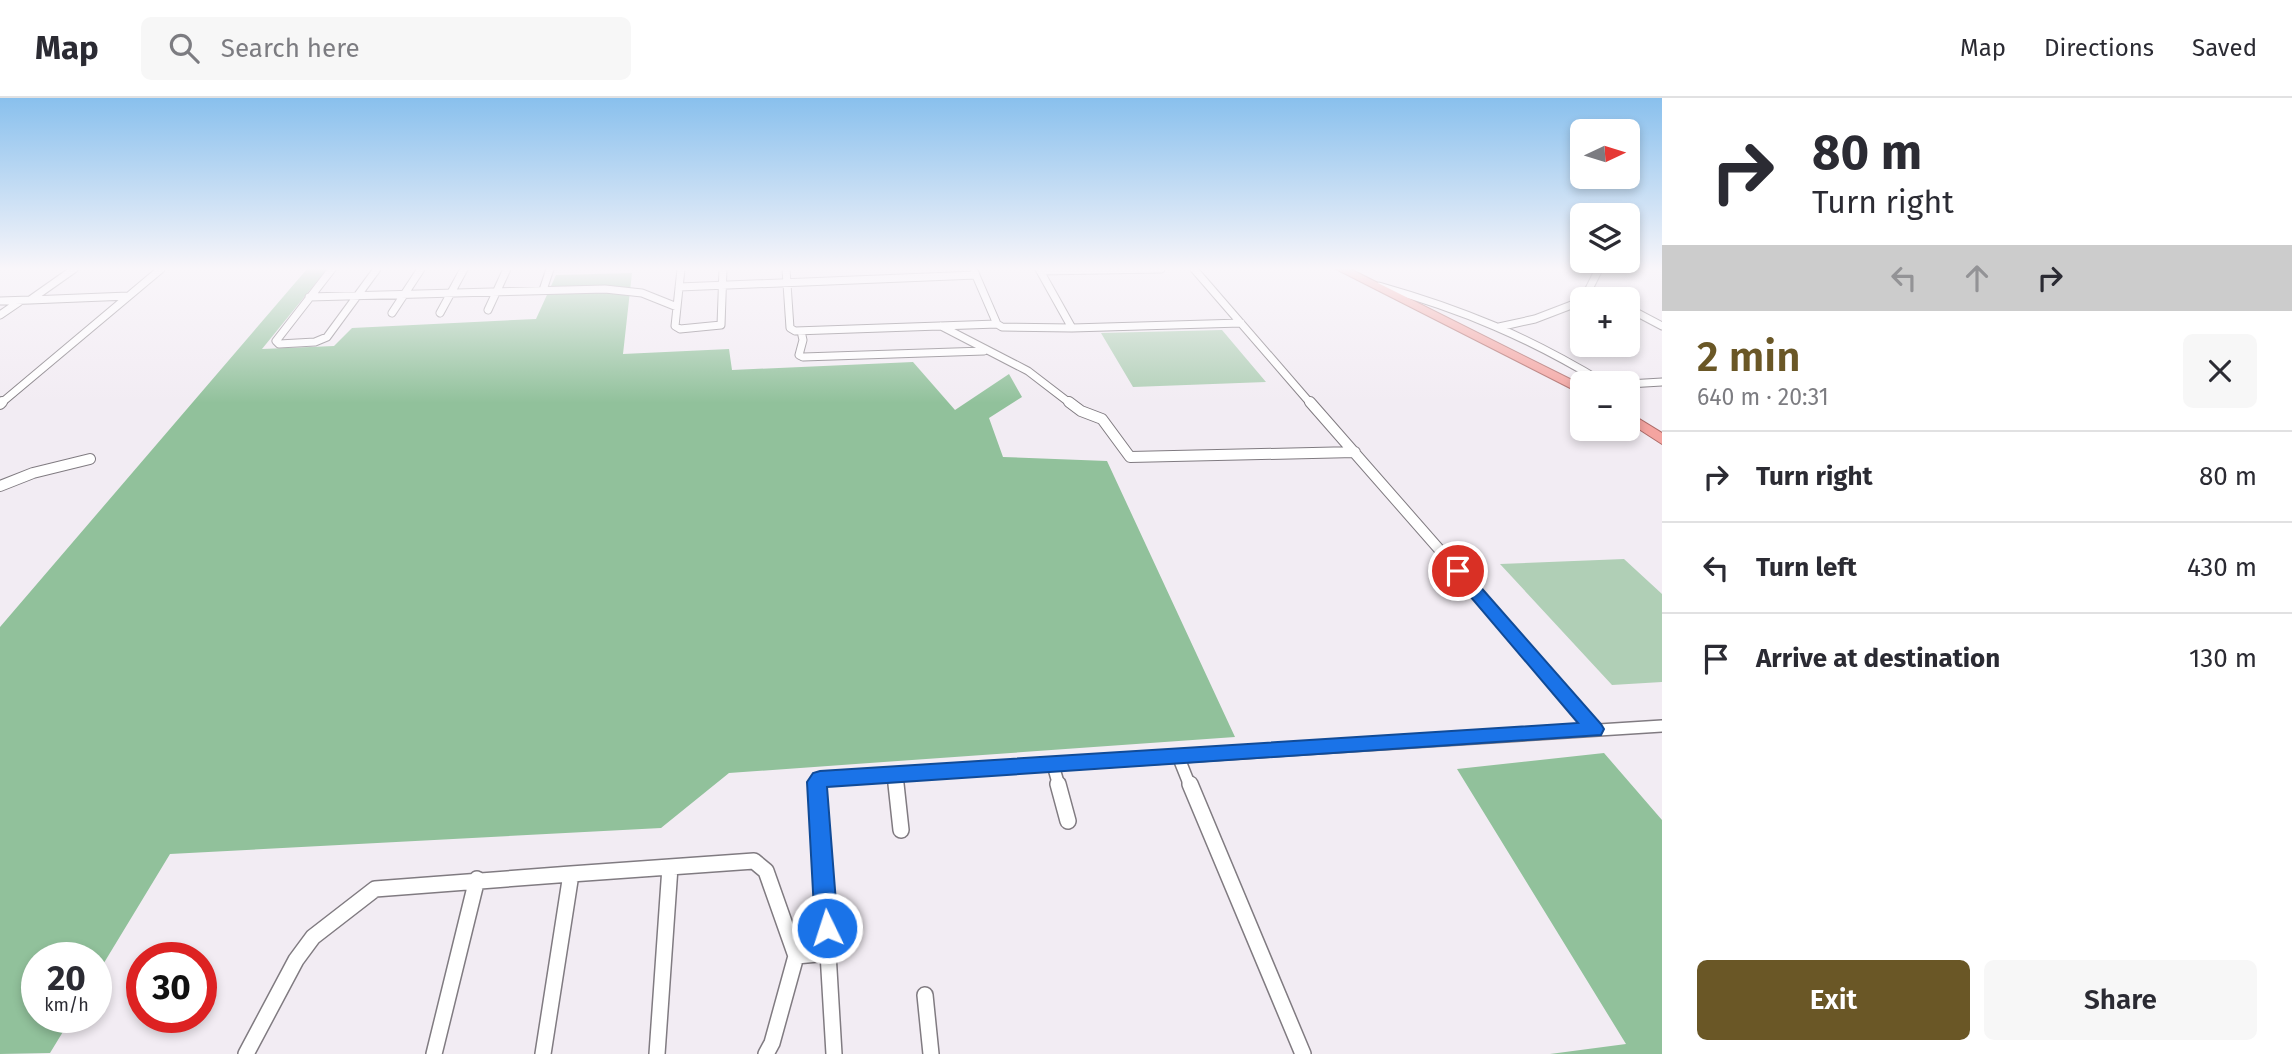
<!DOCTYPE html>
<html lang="en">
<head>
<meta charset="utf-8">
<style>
  :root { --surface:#fff; --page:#f7f7f7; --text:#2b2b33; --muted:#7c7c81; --line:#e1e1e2; --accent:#6a5726 }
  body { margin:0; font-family:"Fira Sans",sans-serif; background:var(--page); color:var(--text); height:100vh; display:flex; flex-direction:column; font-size:26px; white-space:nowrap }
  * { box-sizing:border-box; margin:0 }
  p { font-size:23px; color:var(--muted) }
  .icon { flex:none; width:38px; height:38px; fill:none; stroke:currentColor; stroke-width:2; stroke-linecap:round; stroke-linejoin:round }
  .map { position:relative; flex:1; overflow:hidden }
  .sheet { display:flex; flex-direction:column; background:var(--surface); width:630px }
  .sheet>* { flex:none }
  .banner { background:#fff; color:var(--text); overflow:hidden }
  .needle { width:46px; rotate:86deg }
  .buttons { position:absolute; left:1570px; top:21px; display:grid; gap:14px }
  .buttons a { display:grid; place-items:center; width:70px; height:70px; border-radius:10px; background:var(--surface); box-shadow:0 4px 10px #0003; font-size:35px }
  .speed { position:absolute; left:21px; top:844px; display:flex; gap:14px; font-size:35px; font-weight:700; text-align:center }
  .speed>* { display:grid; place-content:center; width:91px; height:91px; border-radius:50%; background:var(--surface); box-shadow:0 4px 10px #0003; line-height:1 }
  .speed small { font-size:18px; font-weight:400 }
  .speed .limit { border:10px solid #d22; background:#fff; color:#111 }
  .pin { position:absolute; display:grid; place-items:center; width:60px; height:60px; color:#fff; margin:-30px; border:4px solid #fff; border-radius:50%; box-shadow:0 2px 7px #0007 }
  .me { position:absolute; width:77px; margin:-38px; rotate:356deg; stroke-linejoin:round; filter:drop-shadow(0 0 5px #0008) }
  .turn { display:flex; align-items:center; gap:24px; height:147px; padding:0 35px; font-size:32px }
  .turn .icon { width:91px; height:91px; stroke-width:2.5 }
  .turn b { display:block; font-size:49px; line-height:60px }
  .lanes { display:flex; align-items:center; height:66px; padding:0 35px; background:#0003; justify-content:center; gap:35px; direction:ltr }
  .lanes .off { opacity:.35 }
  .round { display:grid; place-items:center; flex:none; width:74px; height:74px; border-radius:10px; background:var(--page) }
  .overview { display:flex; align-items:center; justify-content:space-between; height:119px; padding:0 35px }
  h1 { font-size:42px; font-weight:600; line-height:52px; color:var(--accent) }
  .action { display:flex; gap:14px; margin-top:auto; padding:14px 35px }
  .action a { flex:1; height:80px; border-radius:10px; background:var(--accent); color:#fff; font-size:28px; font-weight:600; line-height:80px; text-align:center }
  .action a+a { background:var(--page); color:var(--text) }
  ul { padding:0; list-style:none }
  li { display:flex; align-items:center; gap:21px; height:91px; padding:0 35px; border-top:2px solid var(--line) }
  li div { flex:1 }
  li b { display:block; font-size:26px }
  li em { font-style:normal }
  header { display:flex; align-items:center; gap:42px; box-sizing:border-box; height:98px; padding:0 35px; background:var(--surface); border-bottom:2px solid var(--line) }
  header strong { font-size:33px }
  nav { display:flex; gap:38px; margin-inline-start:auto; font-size:24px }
  .search { width:490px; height:63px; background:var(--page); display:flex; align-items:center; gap:18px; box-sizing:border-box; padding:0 24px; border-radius:10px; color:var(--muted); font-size:26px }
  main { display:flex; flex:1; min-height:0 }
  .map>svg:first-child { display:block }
  .green { fill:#b0cfb6 }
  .forest { fill:#91c19b }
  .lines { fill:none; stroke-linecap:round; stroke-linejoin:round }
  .minor-far3-casing { stroke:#807b81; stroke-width:9 }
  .minor-far2-casing { stroke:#807b81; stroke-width:12 }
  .minor-far1-casing { stroke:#807b81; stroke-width:14 }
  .minor-casing { stroke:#807b81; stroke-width:18 }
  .trunk-casing { stroke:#ad6b68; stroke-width:2 }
  .minor-far3 { stroke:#fff; stroke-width:7 }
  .minor-far2 { stroke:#fff; stroke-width:10 }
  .minor-far1 { stroke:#fff; stroke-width:11 }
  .minor { stroke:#fff; stroke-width:15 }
  .trunk { fill:#f4a4a0; fill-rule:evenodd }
  .route { fill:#1a73e8; stroke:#114b97; stroke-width:2 }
</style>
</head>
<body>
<header>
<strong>Map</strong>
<div class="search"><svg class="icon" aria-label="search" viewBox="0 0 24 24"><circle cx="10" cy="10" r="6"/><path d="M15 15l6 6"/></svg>Search here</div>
<nav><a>Map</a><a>Directions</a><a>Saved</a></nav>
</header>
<main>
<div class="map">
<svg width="1662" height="956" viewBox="0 0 1662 956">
  <rect width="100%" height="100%" fill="#f2ecf3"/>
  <!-- green -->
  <path class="green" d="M1222,232L1266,284L1133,289L1101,235Z
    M1624,461L1662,496V584L1612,587L1500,466Z"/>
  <!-- forest -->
  <path class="forest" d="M307,171H327L262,251L334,248L352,230L536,221L556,177L632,175L623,256L729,251L732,272L913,264L955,312L1009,276L1022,299L989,320L1003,359L1107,363L1235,639L729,675L661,730L170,756L96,878V859H37V919H72L50,955L0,956V529Z
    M1604,655L1662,722V956H1550L1626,946L1457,671Z"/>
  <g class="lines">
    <!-- minor-far3 casing -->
    <g class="minor-far3-casing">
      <path id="minor-far3" d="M74,171L30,202L128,198
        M332,171L276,243L279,246L315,244L327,239L377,171
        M681,171L675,228L680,231L721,227L723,171
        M786,171L790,230L795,233L997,226
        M1039,171L1072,230L1241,225
        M1194,171L1311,306
        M1599,171L1589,191L1612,201
        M974,173L997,226L1002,229L1072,230
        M1040,173L1161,171
        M1379,188C1464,212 1528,239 1604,285
        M679,189L976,177
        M543,192L550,171
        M309,199L605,191L642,195L677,209
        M0,203L30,202
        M1628,210L1662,228
        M488,212L507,171
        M392,215L421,171
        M440,215L464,171
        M0,217L19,204
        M941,228L1028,273L1071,306
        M1499,229L1535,221L1582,203
        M801,233L803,242L799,257L803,259L984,253
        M1628,286L1662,284
        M0,306L161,171"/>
    </g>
    <!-- minor-far2 casing -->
    <g class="minor-far2-casing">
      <path id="minor-far2" d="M1069,304L1081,313L1102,321L1130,359L1355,354
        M1310,304L1459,474
        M0,306L2,304
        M0,388L33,375L90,361"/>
    </g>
    <!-- minor-far1 casing -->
    <g class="minor-far1-casing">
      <path id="minor-far1" d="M1457,473L1595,631
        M1178,658L1190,688
        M1053,667L1059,688
        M895,675L896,688
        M818,688V682L1662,628"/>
    </g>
    <!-- minor casing -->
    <g class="minor-casing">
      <path id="minor" d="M818,686L834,956
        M896,686L901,732
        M1058,686L1068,723
        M1190,686L1303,956
        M571,776L754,763L766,773L796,858
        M925,897L931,956
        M246,956L296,862L313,839L375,791L571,776L543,956
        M434,956L477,781
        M657,956L670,769
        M766,956L772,945L796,858L829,855"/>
    </g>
    <!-- trunk casing -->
    <g class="trunk-casing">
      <path id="trunk" d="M1336,171H1350L1582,287V296Z
        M1628,314L1662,335V346L1628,324Z"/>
    </g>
    <!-- minor-far3 -->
    <use href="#minor-far3" class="minor-far3"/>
    <!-- minor-far2 -->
    <use href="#minor-far2" class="minor-far2"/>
    <!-- minor-far1 -->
    <use href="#minor-far1" class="minor-far1"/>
    <!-- minor -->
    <use href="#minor" class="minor"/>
    <!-- trunk -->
    <use href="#trunk" class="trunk"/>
  </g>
  <!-- sky -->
  <linearGradient id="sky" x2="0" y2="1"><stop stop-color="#89c0ed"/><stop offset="0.56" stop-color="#f9f6fa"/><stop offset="1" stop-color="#f9f6fa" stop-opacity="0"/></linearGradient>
  <rect width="1662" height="305" fill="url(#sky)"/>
  <!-- route -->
  <path class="route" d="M1458,468L1463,469L1601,626L1604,631L1601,637L827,689L838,830L835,837L827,841L819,837L815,830L807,684L813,675L820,673L1578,625L1452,477L1450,473Z"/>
</svg>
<div class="buttons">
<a><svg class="needle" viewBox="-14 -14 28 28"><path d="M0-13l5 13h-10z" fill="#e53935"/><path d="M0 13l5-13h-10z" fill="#7c7c81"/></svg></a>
<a><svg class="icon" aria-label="layers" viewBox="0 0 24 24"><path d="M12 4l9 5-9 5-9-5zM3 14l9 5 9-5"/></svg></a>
<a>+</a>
<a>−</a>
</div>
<div class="speed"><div>20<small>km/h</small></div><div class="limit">30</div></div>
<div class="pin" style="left:1458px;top:473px;background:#d93025"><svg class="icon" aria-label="arrive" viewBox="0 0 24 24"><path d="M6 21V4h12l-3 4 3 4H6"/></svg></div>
<svg class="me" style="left:827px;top:830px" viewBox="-20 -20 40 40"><circle r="17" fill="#1a73e8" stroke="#fff" stroke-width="3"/><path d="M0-11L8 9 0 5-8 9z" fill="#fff"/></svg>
</div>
<section class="sheet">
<div class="banner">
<div class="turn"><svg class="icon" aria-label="right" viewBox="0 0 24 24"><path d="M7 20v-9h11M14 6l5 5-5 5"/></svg><div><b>80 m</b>Turn right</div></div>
<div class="lanes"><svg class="icon off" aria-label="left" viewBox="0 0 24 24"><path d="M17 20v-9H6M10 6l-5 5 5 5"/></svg><svg class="icon off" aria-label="ahead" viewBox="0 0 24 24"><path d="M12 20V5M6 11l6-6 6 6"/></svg><svg class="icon" aria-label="right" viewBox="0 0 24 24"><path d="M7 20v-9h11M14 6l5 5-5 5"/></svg></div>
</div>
<div class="overview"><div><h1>2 min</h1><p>640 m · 20:31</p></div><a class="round"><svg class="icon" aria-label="close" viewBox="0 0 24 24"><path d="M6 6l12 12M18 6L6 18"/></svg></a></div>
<ul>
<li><svg class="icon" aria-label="right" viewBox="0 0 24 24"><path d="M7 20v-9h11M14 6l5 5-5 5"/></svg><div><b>Turn right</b></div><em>80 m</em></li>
<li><svg class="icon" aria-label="left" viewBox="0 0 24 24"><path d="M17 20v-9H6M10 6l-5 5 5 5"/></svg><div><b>Turn left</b></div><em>430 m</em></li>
<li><svg class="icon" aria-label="arrive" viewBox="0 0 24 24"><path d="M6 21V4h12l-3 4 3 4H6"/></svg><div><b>Arrive at destination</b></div><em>130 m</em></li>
</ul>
<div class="action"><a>Exit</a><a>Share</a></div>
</section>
</main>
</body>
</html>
